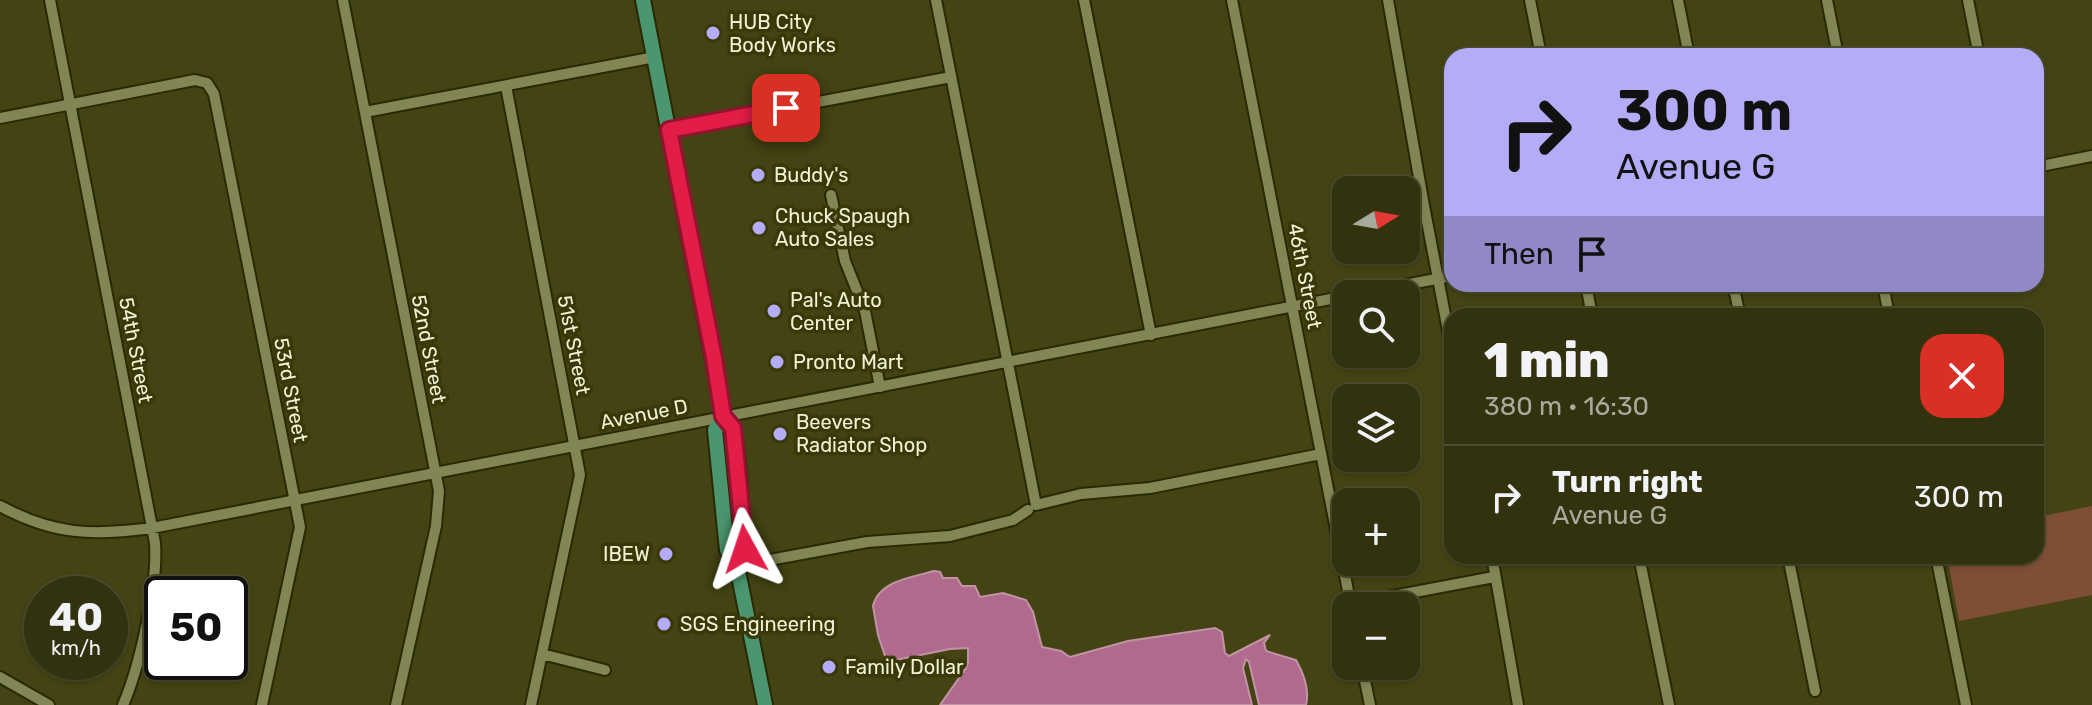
<!DOCTYPE html>
<html lang="en">
<head>
<meta charset="utf-8">
<style>
  :root { --surface:#32320e; --page:#3a3a17; --text:#f1f3f6; --muted:#a8aa9e; --line:#4d4d2e }
  body { margin:0; font-family:Rubik,sans-serif; background:var(--page); color:var(--text); height:100vh; display:flex; flex-direction:column; font-size:30px; white-space:nowrap }
  * { box-sizing:border-box; margin:0 }
  p { font-size:26px; color:var(--muted) }
  .icon { flex:none; width:44px; height:44px; fill:none; stroke:currentColor; stroke-width:2; stroke-linecap:round; stroke-linejoin:round }
  .map { position:relative; flex:1; overflow:hidden }
  .panel { position:absolute; left:1444px; top:308px; width:600px; height:256px; display:flex; flex-direction:column; background:var(--surface); border-radius:24px; box-shadow:0 2px 6px #0004,0 0 0 2px var(--line) }
  .panel>* { flex:none }
  .hud { position:absolute; left:1444px; top:48px; width:600px; height:244px; border-radius:24px; box-shadow:0 2px 6px #0004,0 0 0 2px var(--line); background:#b5acf8; color:#111; overflow:hidden }
  .needle { width:52px; rotate:79deg }
  .buttons { position:absolute; left:1332px; top:176px; display:grid; gap:16px }
  .buttons a { display:grid; place-items:center; width:88px; height:88px; border-radius:16px; background:var(--surface); box-shadow:0 2px 6px #0004,0 0 0 2px var(--line); font-size:40px }
  .speed { position:absolute; left:24px; top:576px; display:flex; gap:16px; font-size:40px; font-weight:700; text-align:center }
  .speed>* { display:grid; place-content:center; width:104px; height:104px; border-radius:50%; background:var(--surface); box-shadow:0 2px 6px #0004,0 0 0 2px var(--line); line-height:1 }
  .speed small { font-size:20px; font-weight:400 }
  .speed .limit { border:4px solid #111; border-radius:12px; background:#fff; color:#111 }
  .pin { position:absolute; display:grid; place-items:center; width:68px; height:68px; color:#fff; margin:-34px; border-radius:16px; box-shadow:0 4px 12px #0006 }
  .me { position:absolute; width:88px; margin:-44px; rotate:355deg; stroke-linejoin:round; filter:drop-shadow(0 0 6px #0008) }
  .turn { display:flex; align-items:center; gap:28px; height:168px; padding:0 40px; font-size:36px }
  .turn .icon { width:104px; height:104px; stroke-width:2.5 }
  .turn b { display:block; font-size:56px; line-height:68px }
  .then { display:flex; align-items:center; height:76px; padding:0 40px; background:#0003; gap:16px; font-size:30px }
  .round { display:grid; place-items:center; flex:none; width:84px; height:84px; border-radius:24px; background:var(--page) }
  .headline { display:flex; align-items:center; justify-content:space-between; height:136px; padding:0 40px }
  h1 { font-size:48px; font-weight:800; line-height:60px }
  ul { padding:0; list-style:none }
  li { display:flex; align-items:center; gap:24px; height:104px; padding:0 40px; border-top:2px solid var(--line) }
  li div { flex:1 }
  li b { display:block; font-size:30px }
  li em { font-style:normal }
  .map>svg:first-child { display:block }
  .green { fill:#7e4f35 }
  .water { fill:#af6a8d; stroke:#c293a4; stroke-width:2 }
  .lines { fill:none; stroke-linecap:round; stroke-linejoin:round }
  .minor-casing { stroke:#292904; stroke-width:14 }
  .major-casing { stroke:#292904; stroke-width:18 }
  .minor { stroke:#848555; stroke-width:10 }
  .major { stroke:#4b966e; stroke-width:14 }
  .route-casing { stroke:#92132f; stroke-width:20 }
  .route { stroke:#e11d48; stroke-width:14 }
  .poi-dot { fill:#b5acf8; stroke:#393806; stroke-width:3 }
  .labels { text-anchor:middle; dominant-baseline:central; stroke-width:7; stroke-linejoin:round; paint-order:stroke }
  .poi-label { font-size:20px; fill:#f0f2d8; stroke:#393806; text-anchor:start }
  .street-label { font-size:20px; fill:#f0f2d8; stroke:#393806 }
</style>
</head>
<body>
<div class="map">
<svg width="2092" height="705" viewBox="0 0 2092 705">
  <rect width="100%" height="100%" fill="#434313"/>
  <!-- green -->
  <path class="green" d="M2092,506V595L1959,621L1947,556H2036L2038,517Z"/>
  <!-- water -->
  <path class="water" d="M934,571L940,572L943,578H957L962,586H975L980,597L1003,593L1026,600L1033,612L1042,647L1061,651L1070,657L1128,641L1215,628L1222,632L1225,653L1229,656L1270,635L1264,643L1266,651L1296,660C1304,674 1310,689 1306,705H1259L1249,662L1246,659L1243,668L1252,705H940L966,668L968,662V648L950,649L891,661L886,659L878,635L873,606C879,580 914,577 934,571Z"/>
  <g class="lines">
    <!-- minor casing -->
    <g class="minor-casing">
      <path id="minor" d="M50,0L155,543C158,584 140,666 123,705
        M343,0L439,491L436,526L396,705
        M936,0L1036,505L1081,494L1150,488L1321,454
        M1084,0L1151,335
        M1232,0L1351,606
        M1388,0L1424,206L1452,351
        M1530,0L1541,56
        M1678,0L1689,56
        M1827,0L1838,56
        M1968,0L1979,56
        M506,86L580,475L531,705
        M365,112L655,57
        M0,118L195,80L207,83L214,94L300,527L262,705
        M669,130L951,77
        M2036,167L2092,156
        M831,195L845,261L865,311L880,387
        M1586,284L1592,316
        M1733,284L1740,316
        M1883,284L1889,316
        M1357,294L1452,276
        M0,506C54,535 92,536 152,528L1346,296
        M1492,556L1518,705
        M1639,556L1669,705
        M1788,556L1815,691
        M1936,556L1966,705
        M737,566L867,542L950,536L1013,520L1028,510
        M1351,604L1494,577
        M542,654L605,670
        M1362,666L1370,705
        M0,677L49,705"/>
    </g>
    <!-- major casing -->
    <g class="major-casing">
      <path id="major" d="M643,0L721,401L723,416L715,430L727,550L737,566L765,705
        M723,416L733,428L738,462L745,549L737,566"/>
    </g>
    <!-- minor -->
    <use href="#minor" class="minor"/>
    <!-- major -->
    <use href="#major" class="major"/>
  </g>
  <g class="lines">
    <!-- route casing -->
    <g class="route-casing">
      <path id="route" d="M745,549L733,428L723,416L714,358L669,130L786,108"/>
    </g>
    <!-- route -->
    <use href="#route" class="route"/>
  </g>
  <!-- markers -->
  <g class="poi-dot">
    <circle cx="713" cy="33" r="8"/>
    <circle cx="758" cy="175" r="8"/>
    <circle cx="759" cy="228" r="8"/>
    <circle cx="774" cy="311" r="8"/>
    <circle cx="777" cy="362" r="8"/>
    <circle cx="780" cy="434" r="8"/>
    <circle cx="666" cy="554" r="8"/>
    <circle cx="664" cy="624" r="8"/>
    <circle cx="829" cy="667" r="8"/>
  </g>
  <g class="labels">
    <!-- poi labels -->
    <g class="poi-label">
      <text x="729" y="22">HUB City<tspan x="729" dy="23">Body Works</tspan></text>
      <text x="774" y="175">Buddy's</text>
      <text x="775" y="216">Chuck Spaugh<tspan x="775" dy="23">Auto Sales</tspan></text>
      <text x="790" y="300">Pal's Auto<tspan x="790" dy="23">Center</tspan></text>
      <text x="793" y="362">Pronto Mart</text>
      <text x="796" y="422">Beevers<tspan x="796" dy="23">Radiator Shop</tspan></text>
      <text x="650" y="554" text-anchor="end">IBEW</text>
      <text x="680" y="624">SGS Engineering</text>
      <text x="845" y="667">Family Dollar</text>
    </g>
    <!-- street labels -->
    <g class="street-label">
      <text transform="translate(1305 276) rotate(79)">46th Street</text>
      <text transform="translate(574 345) rotate(79)">51st Street</text>
      <text transform="translate(429 349) rotate(79)">52nd Street</text>
      <text transform="translate(136 350) rotate(79)">54th Street</text>
      <text transform="translate(291 390) rotate(79)">53rd Street</text>
      <text transform="translate(644 414) rotate(-11)">Avenue D</text>
    </g>
  </g>
</svg>
<div class="buttons">
<a><svg class="needle" viewBox="-14 -14 28 28"><path d="M0-13l5 13h-10z" fill="#e53935"/><path d="M0 13l5-13h-10z" fill="#a8aa9e"/></svg></a>
<a><svg class="icon" aria-label="search" viewBox="0 0 24 24"><circle cx="10" cy="10" r="6"/><path d="M15 15l6 6"/></svg></a>
<a><svg class="icon" aria-label="layers" viewBox="0 0 24 24"><path d="M12 4l9 5-9 5-9-5zM3 14l9 5 9-5"/></svg></a>
<a>+</a>
<a>−</a>
</div>
<div class="speed"><div>40<small>km/h</small></div><div class="limit">50</div></div>
<div class="pin" style="left:786px;top:108px;background:#d93025"><svg class="icon" aria-label="arrive" viewBox="0 0 24 24"><path d="M6 21V4h12l-3 4 3 4H6"/></svg></div>
<svg class="me" style="left:745px;top:549px" viewBox="-20 -20 40 40"><path d="M0-17L14 15 0 8-14 15z" fill="#e11d48" stroke="#fff" stroke-width="4"/></svg>
<div class="hud">
<div class="turn"><svg class="icon" aria-label="right" viewBox="0 0 24 24"><path d="M7 20v-9h11M14 6l5 5-5 5"/></svg><div><b>300 m</b>Avenue G</div></div>
<div class="then">Then<svg class="icon" aria-label="arrive" viewBox="0 0 24 24"><path d="M6 21V4h12l-3 4 3 4H6"/></svg></div>
</div>
<section class="panel">
<div class="headline"><div><h1>1 min</h1><p>380 m · 16:30</p></div><a class="round" style="background:#d93025;color:#fff"><svg class="icon" aria-label="close" viewBox="0 0 24 24"><path d="M6 6l12 12M18 6L6 18"/></svg></a></div>
<ul>
<li><svg class="icon" aria-label="right" viewBox="0 0 24 24"><path d="M7 20v-9h11M14 6l5 5-5 5"/></svg><div><b>Turn right</b><p>Avenue G</p></div><em>300 m</em></li>
</ul>
</section>
</div>
</body>
</html>
